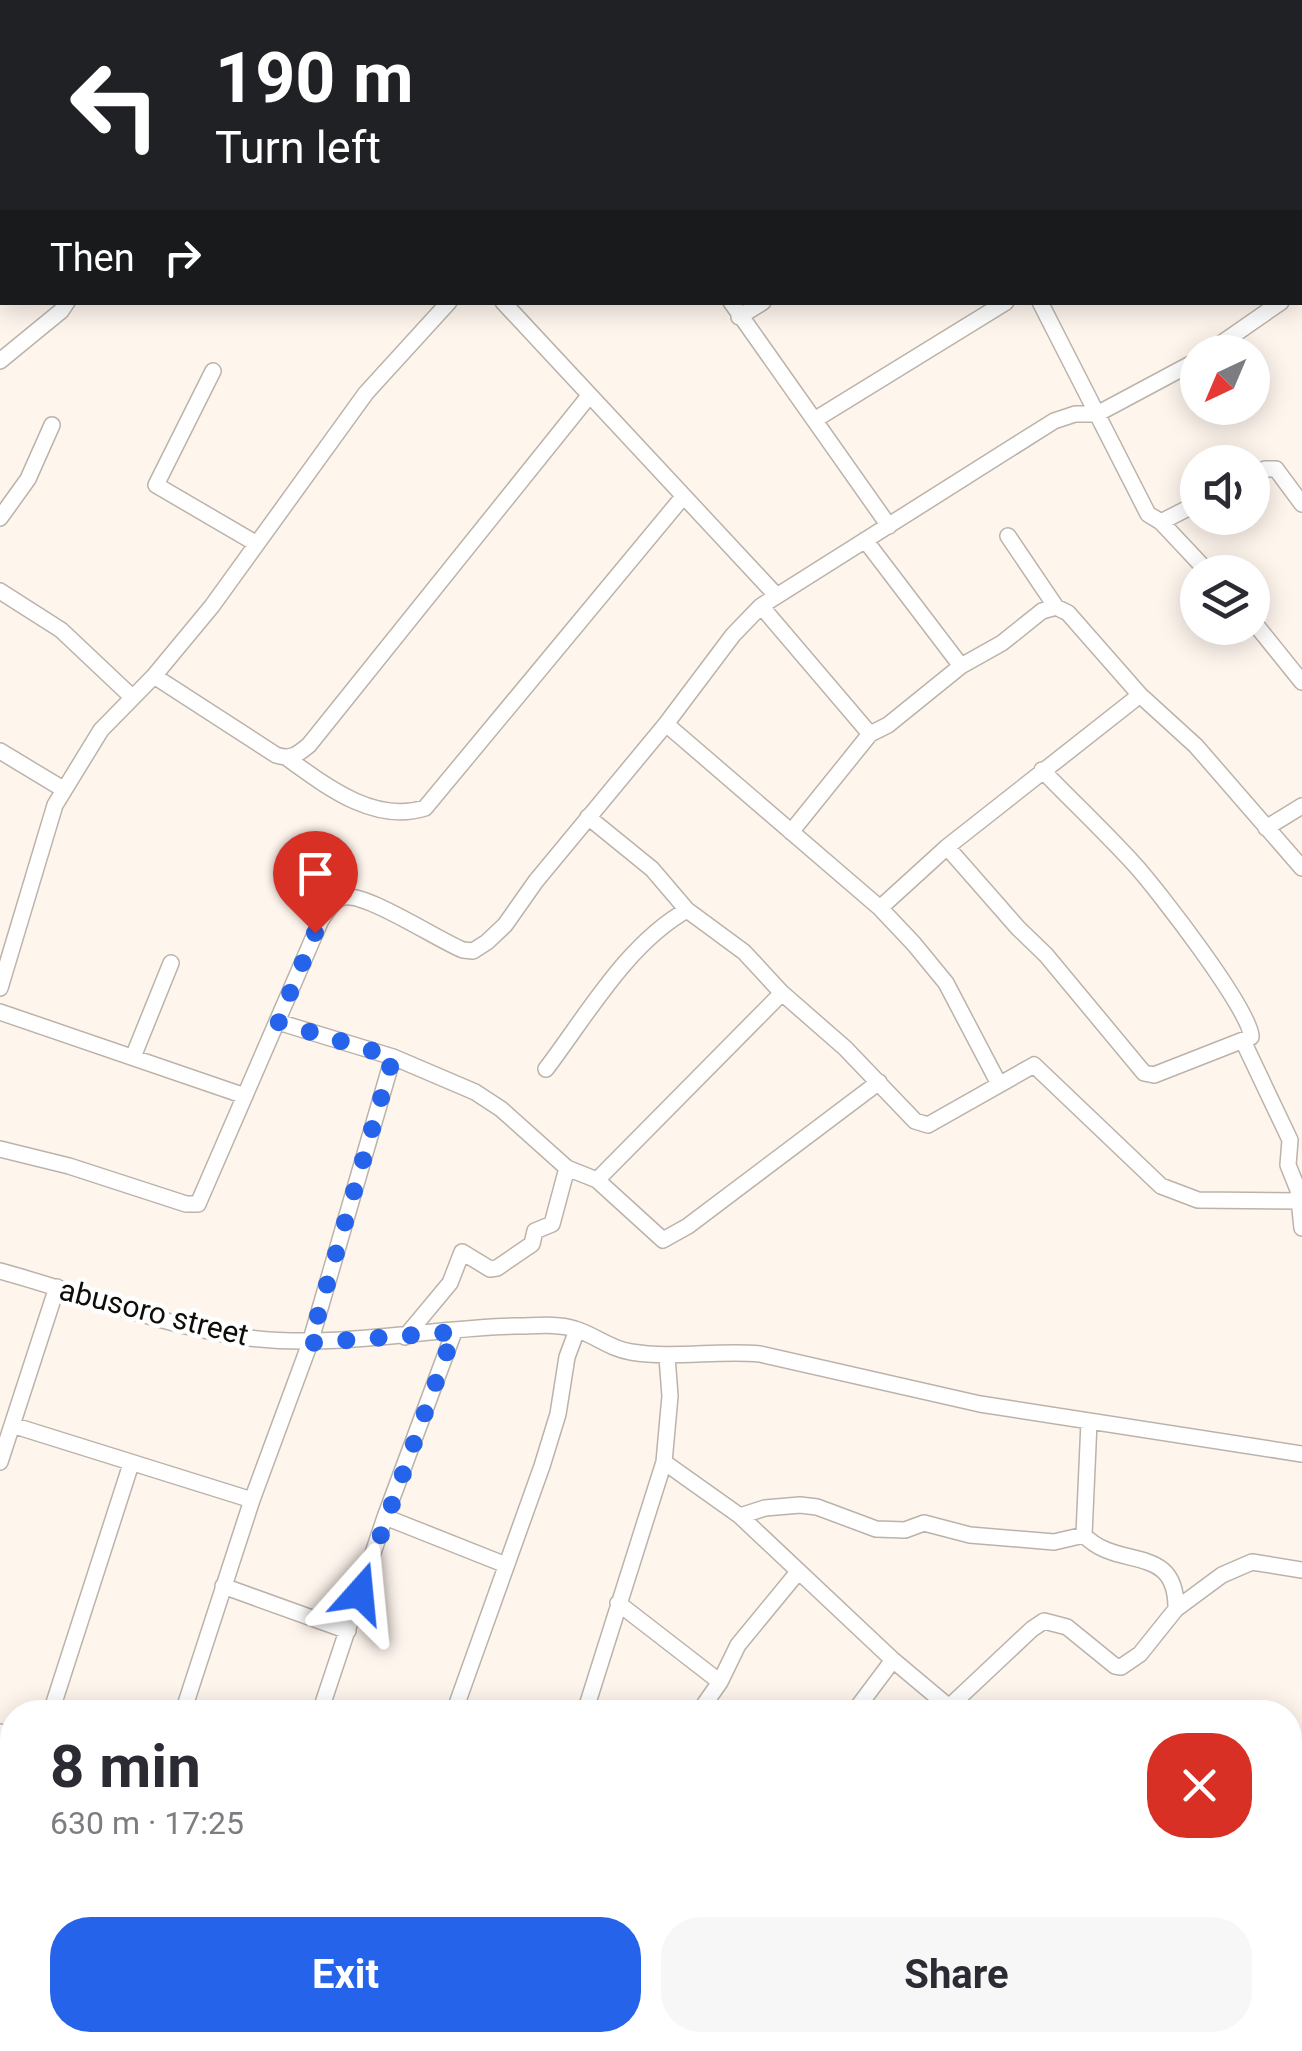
<!DOCTYPE html>
<html lang="en">
<head>
<meta charset="utf-8">
<style>
  :root { --surface:#fff; --page:#f7f7f7; --text:#2b2b33; --muted:#7c7c81; --accent:#2563eb }
  body { margin:0; font-family:Roboto,sans-serif; background:var(--page); color:var(--text); height:100vh; display:flex; flex-direction:column; font-size:38px; white-space:nowrap }
  * { box-sizing:border-box; margin:0 }
  p { font-size:32px; color:var(--muted) }
  .icon { flex:none; width:55px; height:55px; fill:none; stroke:currentColor; stroke-width:2; stroke-linecap:round; stroke-linejoin:round }
  .map { position:relative; flex:1; overflow:hidden }
  .side { position:absolute; left:0px; top:1700px; width:1302px; height:352px; display:flex; flex-direction:column; background:var(--surface); border-radius:40px 40px 0 0; box-shadow:0 5px 25px #0003 }
  .side>* { flex:none }
  .hud { position:absolute; left:0px; top:0px; width:1302px; height:305px; box-shadow:0 5px 25px #0003; background:#202124; color:#fff; overflow:hidden }
  .needle { width:65px; rotate:224deg }
  .buttons { position:absolute; left:1180px; top:335px; display:grid; gap:20px }
  .buttons a { display:grid; place-items:center; width:90px; height:90px; border-radius:50%; background:var(--surface); box-shadow:0 5px 25px #0003; font-size:50px }
  .pin { position:absolute; display:grid; place-items:center; width:85px; height:85px; color:#fff; margin:-102px -42px; border-radius:50% 50% 50% 0; rotate:-45deg; box-shadow:0 0 10px #0007 }
  .pin .icon { rotate:45deg }
  .me { position:absolute; width:110px; margin:-55px; rotate:18deg; stroke-linejoin:round; filter:drop-shadow(0 0 8px #0008) }
  .turn { display:flex; align-items:center; gap:35px; height:210px; padding:0 50px; font-size:45px }
  .turn .icon { width:130px; height:130px; stroke-width:2.5 }
  .turn b { display:block; font-size:70px; line-height:85px }
  .then { display:flex; align-items:center; height:95px; padding:0 50px; background:#0003; gap:20px; font-size:38px }
  .round { display:grid; place-items:center; flex:none; width:105px; height:105px; border-radius:40px; background:var(--page) }
  .headline { display:flex; align-items:center; justify-content:space-between; height:170px; padding:0 50px }
  h1 { font-size:60px; font-weight:700; line-height:75px }
  .primary-button { display:flex; gap:20px; margin-top:auto; padding:20px 50px }
  .primary-button a { flex:1; height:115px; border-radius:40px; background:var(--accent); color:#fff; font-size:40px; font-weight:700; line-height:115px; text-align:center }
  .primary-button a+a { background:var(--page); color:var(--text) }
  .map>svg:first-child { display:block }
  .lines { fill:none; stroke-linecap:round; stroke-linejoin:round }
  .minor-casing { stroke:#bbb3ab; stroke-width:18 }
  .minor { stroke:#fff; stroke-width:15 }
  .route { stroke:#2563eb; stroke-width:18; stroke-dasharray:0 32.4 }
  .labels { text-anchor:middle; dominant-baseline:central; stroke-width:9; stroke-linejoin:round; paint-order:stroke }
  .street-label { font-size:30px; fill:#0f0d0a; stroke:#fff }
</style>
</head>
<body>
<div class="map">
<svg width="1302" height="2051" viewBox="0 0 1302 2051">
  <rect width="100%" height="100%" fill="#fef5ed"/>
  <g class="lines">
    <!-- minor casing -->
    <g class="minor-casing">
      <path id="minor" d="M222,0L224,2
        M480,0L482,2
        M856,0L858,2
        M1228,0L1230,2
        M104,2L108,0
        M339,2L340,0
        M633,2V0
        M955,2L959,0
        M0,78L2,76
        M1300,85L1302,88
        M0,194L2,198
        M1300,289L1302,288
        M503,302L775,594
        M731,302L889,526
        M1040,302L1148,514L1161,522L1208,572
        M739,317L763,302
        M1209,352L1281,302
        M0,361L61,311L67,302
        M213,371L156,485L257,544
        M816,419L1006,302
        M1252,475L1265,469H1276L1302,504
        M0,518L28,479L52,425
        M1161,522L1198,503
        M1008,536L1056,607L1068,613L1140,695L1196,746L1302,868
        M865,540L961,666
        M0,591L61,630L132,697
        M761,606L870,734
        M1252,620L1302,682
        M154,676L276,755C291,760 297,755 309,745L589,396
        M666,724L880,908L914,944L946,983L999,1084
        M0,751L63,789
        M287,758C326,786 374,824 425,808L682,498
        M588,817L652,869L687,910L744,952L782,993L845,1048L915,1121L928,1125L1034,1065L1161,1186L1198,1200L1302,1201
        M1266,828L1302,806
        M791,832L870,734L888,725L961,666L1002,643L1042,611L1056,607
        M947,847L1018,928L1046,955L1144,1073L1154,1075L1251,1037C1253,1013 1156,888 1135,865C1105,832 1073,802 1042,770
        M880,908L947,847L1140,695
        M0,988L55,805L101,730L154,676L212,606L366,393L449,302
        M0,1012L245,1096
        M278,1022L393,1057L475,1092L501,1109L567,1168L597,1180L663,1240L688,1226L879,1082
        M1243,1041L1290,1140L1288,1165L1298,1190L1302,1228
        M133,1057L171,963
        M546,1069C587,1015 627,944 687,910
        M0,1149L69,1166L186,1204H198L321,920C326,913 334,899 344,897C367,893 438,940 463,950L473,951L487,942L505,925L536,881L666,724L733,635L761,606L1054,421L1075,414H1097L1198,360
        M597,1180L782,993
        M0,1271C80,1293 160,1325 242,1337C334,1350 423,1328 515,1326C534,1326 557,1323 575,1329C595,1335 610,1349 631,1352C674,1359 717,1350 760,1354L980,1404L1302,1454
        M405,1337L450,1283L462,1252L490,1269L497,1268L532,1244L535,1231L552,1224L567,1168
        M1089,1422L1084,1535C1117,1571 1177,1542 1176,1609
        M12,1425L252,1500
        M0,1462L57,1287
        M664,1462L740,1516L893,1660L955,1712
        M740,1516L765,1508L800,1505L817,1507L876,1529L905,1530L924,1523L970,1535L1054,1542L1084,1535
        M385,1517L506,1565
        M223,1586L348,1631
        M618,1603L720,1682
        M949,1707L1032,1629L1044,1621L1067,1627L1115,1666L1121,1667L1140,1654L1176,1609L1222,1575L1252,1562L1302,1570
        M51,1712L131,1464
        M183,1712L252,1500L310,1343L393,1057
        M320,1712L385,1517L454,1332
        M454,1712L542,1466L558,1414L567,1357L577,1330
        M585,1712L664,1462L670,1396L667,1357
        M699,1712L720,1682L738,1645L798,1572
        M854,1712L893,1660
        M0,1732L12,1739
        M0,1794L12,1777
        M1290,1794L1302,1820
        M0,1826L12,1834
        M1290,1969L1302,1968
        M0,1993L12,2006
        M49,2040L61,2051
        M649,2040L660,2051
        M1148,2040L1151,2051
        M328,2051L335,2040
        M492,2051V2040
        M577,2051L588,2040
        M737,2051L741,2040"/>
    </g>
    <!-- minor -->
    <use href="#minor" class="minor"/>
  </g>
  <g class="lines">
    <!-- route -->
    <path class="route" d="M315,933L278,1022L393,1057L310,1343L454,1332L360,1593"/>
  </g>
  <g class="labels">
    <!-- street labels -->
    <g class="street-label">
      <text transform="translate(154 1312) rotate(14)">abusoro street</text>
    </g>
  </g>
</svg>
<div class="buttons">
<a><svg class="needle" viewBox="-14 -14 28 28"><path d="M0-13l5 13h-10z" fill="#e53935"/><path d="M0 13l5-13h-10z" fill="#7c7c81"/></svg></a>
<a><svg class="icon" aria-label="sound" viewBox="0 0 24 24"><path d="M4 9h4l5-4v14l-5-4H4zM17 9q2 3 0 6"/></svg></a>
<a><svg class="icon" aria-label="layers" viewBox="0 0 24 24"><path d="M12 4l9 5-9 5-9-5zM3 14l9 5 9-5"/></svg></a>
</div>
<div class="pin" style="left:315px;top:933px;background:#d93025"><svg class="icon" aria-label="arrive" viewBox="0 0 24 24"><path d="M6 21V4h12l-3 4 3 4H6"/></svg></div>
<svg class="me" style="left:360px;top:1593px" viewBox="-20 -20 40 40"><path d="M0-17L14 15 0 8-14 15z" fill="#2563eb" stroke="#fff" stroke-width="4"/></svg>
<div class="hud">
<div class="turn"><svg class="icon" aria-label="left" viewBox="0 0 24 24"><path d="M17 20v-9H6M10 6l-5 5 5 5"/></svg><div><b>190 m</b>Turn left</div></div>
<div class="then">Then<svg class="icon" aria-label="right" viewBox="0 0 24 24"><path d="M7 20v-9h11M14 6l5 5-5 5"/></svg></div>
</div>
<section class="side">
<div class="headline"><div><h1>8 min</h1><p>630 m · 17:25</p></div><a class="round" style="background:#d93025;color:#fff"><svg class="icon" aria-label="close" viewBox="0 0 24 24"><path d="M6 6l12 12M18 6L6 18"/></svg></a></div>
<div class="primary-button"><a>Exit</a><a>Share</a></div>
</section>
</div>
</body>
</html>
